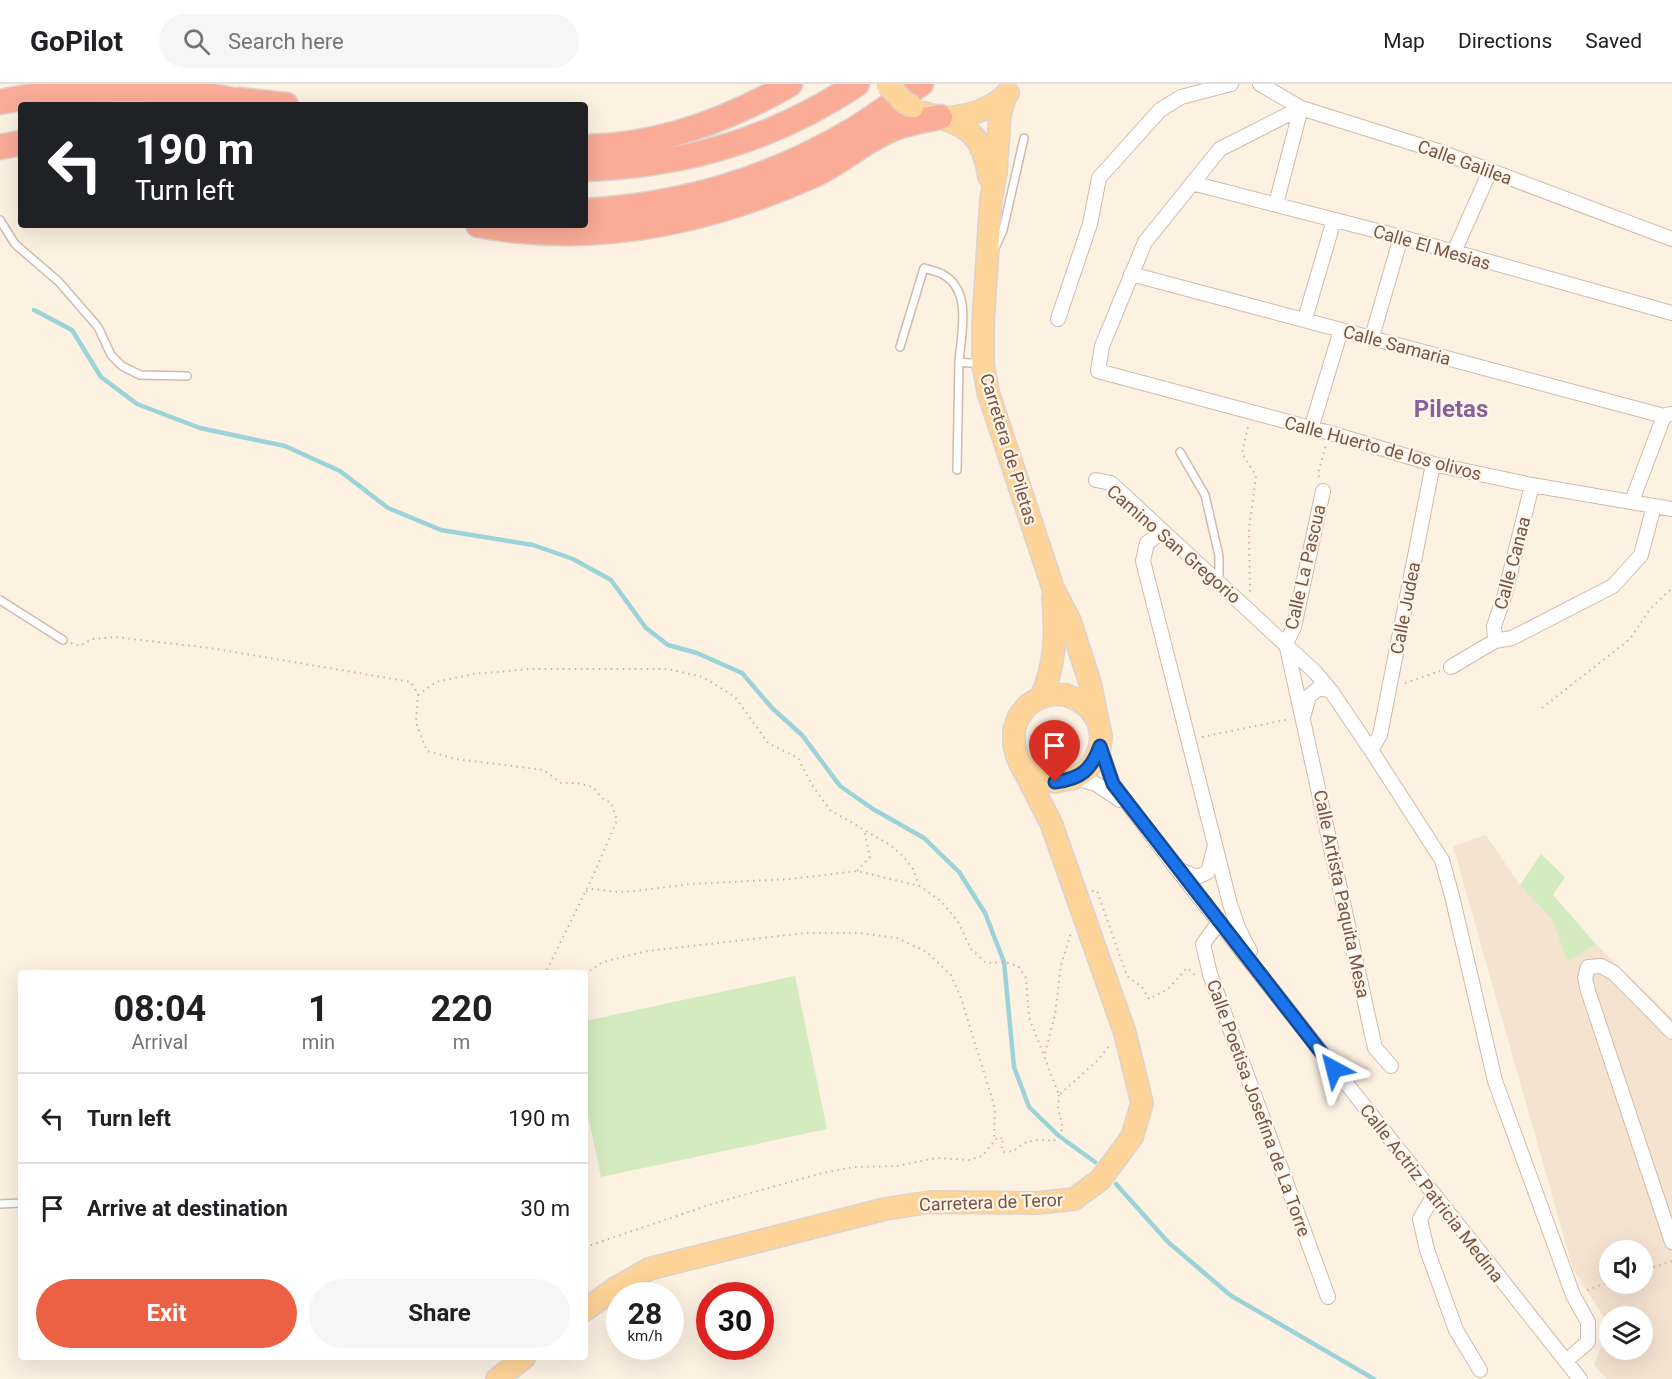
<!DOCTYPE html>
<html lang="en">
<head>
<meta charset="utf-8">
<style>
  :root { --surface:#fff; --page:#f6f6f6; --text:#202124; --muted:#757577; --line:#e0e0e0; --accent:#ec6143 }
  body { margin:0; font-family:Roboto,sans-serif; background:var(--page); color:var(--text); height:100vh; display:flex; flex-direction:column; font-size:22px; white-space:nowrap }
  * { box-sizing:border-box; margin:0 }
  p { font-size:20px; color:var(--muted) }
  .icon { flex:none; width:33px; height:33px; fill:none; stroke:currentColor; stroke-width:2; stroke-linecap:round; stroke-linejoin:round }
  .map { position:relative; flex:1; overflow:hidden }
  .details { position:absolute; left:18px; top:886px; width:570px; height:390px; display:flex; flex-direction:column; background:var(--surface); border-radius:6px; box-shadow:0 6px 24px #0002 }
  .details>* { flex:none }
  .hud { position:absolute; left:18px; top:18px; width:570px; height:126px; border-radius:6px; box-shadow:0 6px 24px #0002; background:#202124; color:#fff; overflow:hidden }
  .fabs { position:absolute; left:1599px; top:1156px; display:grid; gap:12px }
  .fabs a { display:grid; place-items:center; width:54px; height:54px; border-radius:50%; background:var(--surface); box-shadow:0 6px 24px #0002; font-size:30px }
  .speed { position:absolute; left:606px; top:1198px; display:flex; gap:12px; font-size:30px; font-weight:700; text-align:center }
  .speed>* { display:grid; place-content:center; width:78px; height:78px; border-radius:50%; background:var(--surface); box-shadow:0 6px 24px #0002; line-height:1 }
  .speed small { font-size:15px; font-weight:400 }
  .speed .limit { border:9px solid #d22; background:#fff; color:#111 }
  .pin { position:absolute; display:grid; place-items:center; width:51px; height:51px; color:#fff; margin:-62px -26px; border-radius:50% 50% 50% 0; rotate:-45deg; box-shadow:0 0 6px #0007 }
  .pin .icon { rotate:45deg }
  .me { position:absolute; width:66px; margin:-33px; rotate:322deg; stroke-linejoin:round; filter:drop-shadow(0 0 4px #0008) }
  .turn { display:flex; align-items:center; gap:21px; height:126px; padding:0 18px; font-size:27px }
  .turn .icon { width:78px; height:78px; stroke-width:2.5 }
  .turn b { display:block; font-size:42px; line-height:51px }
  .eta { display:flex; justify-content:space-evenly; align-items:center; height:102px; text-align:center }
  .eta b { font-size:36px; font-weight:700; line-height:42px }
  .cta { display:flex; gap:12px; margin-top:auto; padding:12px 18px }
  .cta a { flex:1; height:69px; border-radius:36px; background:var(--accent); color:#fff; font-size:24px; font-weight:700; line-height:69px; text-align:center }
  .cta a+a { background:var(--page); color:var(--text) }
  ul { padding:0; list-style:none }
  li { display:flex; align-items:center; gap:18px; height:90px; padding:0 18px; border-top:2px solid var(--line) }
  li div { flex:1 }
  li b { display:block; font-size:22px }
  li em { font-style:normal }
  header { display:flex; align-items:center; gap:36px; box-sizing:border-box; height:84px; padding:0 30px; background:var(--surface); border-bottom:2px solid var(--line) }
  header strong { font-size:28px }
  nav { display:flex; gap:33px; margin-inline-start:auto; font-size:21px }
  .search { width:420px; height:54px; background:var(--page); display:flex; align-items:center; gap:15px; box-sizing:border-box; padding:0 21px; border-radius:33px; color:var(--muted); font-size:22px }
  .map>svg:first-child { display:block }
  .residential { fill:#f5e3d1; fill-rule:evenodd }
  .park { fill:#d4ebc0 }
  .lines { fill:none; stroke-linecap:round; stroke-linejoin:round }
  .stream { stroke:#9cd3d9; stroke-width:4.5 }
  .lane-casing { stroke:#d1baac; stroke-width:10 }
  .street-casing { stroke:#d1baac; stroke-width:16 }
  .primary-casing { stroke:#dbd3cf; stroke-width:24 }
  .highway-casing { stroke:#dbd3cf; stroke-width:27 }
  .path { stroke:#d8b19c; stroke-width:2; stroke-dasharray:1.5 4.5; stroke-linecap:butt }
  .lane { stroke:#fff; stroke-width:7 }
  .street { stroke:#fff; stroke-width:14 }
  .primary { stroke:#fed498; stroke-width:21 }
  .highway { stroke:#faac97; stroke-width:24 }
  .primary-bridge-casing { stroke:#dbd3cf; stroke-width:24; stroke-linecap:butt }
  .primary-bridge { stroke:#fed498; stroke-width:21 }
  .route-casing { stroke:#114b97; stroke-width:15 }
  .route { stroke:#1a73e8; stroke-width:10 }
  .labels { text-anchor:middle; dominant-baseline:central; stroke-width:4.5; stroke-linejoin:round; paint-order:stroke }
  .street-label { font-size:18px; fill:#765648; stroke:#fff6e9 }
  .district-label { font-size:24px; font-weight:bold; fill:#85639a; stroke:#fff6e9 }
</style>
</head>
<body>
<header>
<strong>GoPilot</strong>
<div class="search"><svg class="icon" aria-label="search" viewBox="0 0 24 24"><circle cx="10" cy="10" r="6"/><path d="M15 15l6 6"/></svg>Search here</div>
<nav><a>Map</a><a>Directions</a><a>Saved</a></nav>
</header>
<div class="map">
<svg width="1672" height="1295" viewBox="0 0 1672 1295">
  <rect width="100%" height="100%" fill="#fdf1e2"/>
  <!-- residential -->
  <path class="residential" d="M1486,751L1520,801L1552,836L1568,877L1596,860L1672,934V1295H1607L1594,1281L1609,1243L1610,1266H1642V1233H1610L1609,1241L1573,1185L1453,762ZM1610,1167H1642V1200H1610Z"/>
  <!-- park -->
  <path class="park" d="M1541,770L1565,793L1553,811L1596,860L1568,878L1552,836L1520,801Z
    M795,892L827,1045L601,1093L585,1017V937Z"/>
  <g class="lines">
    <!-- stream -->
    <path class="stream" d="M34,226L72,246L101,293L137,320L200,344L285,362L340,387L388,424L441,446L533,461L573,475L611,496L646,544L668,561L697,569L742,589L772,624L802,651L840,702L873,725L924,754L959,788L985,829L1004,878L1014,983L1029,1023L1059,1052L1095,1078
      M1116,1100L1168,1158L1230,1211L1374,1295"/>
    <!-- lane casing -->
    <g class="lane-casing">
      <path id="lane" d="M0,136L15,160L59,198L98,243L111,271L122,282L140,291L187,292
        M996,162L1003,146L1024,54
        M900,263L924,184C929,186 937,187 942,190C973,206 961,250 959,278L980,280
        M1180,368L1205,411L1219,472V499
        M957,386L959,278
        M0,516L63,556
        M0,1120L21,1119"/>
    </g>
    <!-- street casing -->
    <g class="street-casing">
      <path id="street" d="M1260,0L1301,24L1438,67L1672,155
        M1301,24L1220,65L1145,158L1102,262L1098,287L1330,349L1433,380L1532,401L1672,425
        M1192,99L1401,153L1672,229
        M1276,120L1301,24
        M1454,168L1490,87
        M1131,190L1664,332
        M1058,235L1090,140L1099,94L1160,26L1181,13L1231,0
        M1305,235L1334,136
        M1372,253L1401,153
        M1311,345L1341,246
        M1096,396L1111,399L1315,588L1331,607L1371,666L1442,776L1452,812L1495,997L1573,1211L1588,1238V1258L1566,1277
        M1323,407L1294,543L1286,559L1375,964L1391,982
        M1632,417L1664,332L1670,330
        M1162,448L1147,459L1143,477L1230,820L1239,846L1250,867
        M1495,557L1494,542L1505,510L1532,401
        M1451,583L1495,557L1512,554L1613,502L1641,471L1654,422
        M1304,630L1309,612L1319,604L1331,607
        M1100,662L1113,700L1176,784L1580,1295
        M1371,666L1380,651L1433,380
        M1075,694L1096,700L1120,716
        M1178,785L1197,793L1208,788L1214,765
        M1219,838L1203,860L1210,890L1328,1213
        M1672,948L1614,889L1601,882L1588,883L1585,894L1588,907L1672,1158
        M1434,1111L1420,1135L1427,1166L1456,1246L1480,1286"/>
    </g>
    <!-- primary casing -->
    <g class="primary-casing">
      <path id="primary" d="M1006,10L1000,30L996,88L991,115L983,240V280L988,308L1053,504L1070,537L1090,599L1101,652L1100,662L1095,675L1087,686L1075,694L1055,698L1040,694L1025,683
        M924,29C965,39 983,49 989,93
        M944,34C969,32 989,27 1008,9
        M1041,613C1056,580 1056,549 1053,513
        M585,1226L614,1205L649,1185L885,1125L930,1118L1038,1119L1074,1115L1100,1096L1132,1053L1142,1019L1125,949L1051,739L1018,675L1014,661V646L1019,632L1028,621L1041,613L1053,610L1066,611L1078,616L1089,624L1096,634
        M497,1295L524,1274"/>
    </g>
    <!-- highway casing -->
    <g class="highway-casing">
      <path id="highway" d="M238,16L286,21
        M0,18C81,1 174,0 254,21
        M0,63L21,59
        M585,63C657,62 728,36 790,0
        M585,85C685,81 773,56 857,0
        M585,127C682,121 769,96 853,46C876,32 898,15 921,0
        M478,141C594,163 707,139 814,91C838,80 859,61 884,49C901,40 921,37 940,33"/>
    </g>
    <!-- path -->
    <path class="path" d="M1248,343L1242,369L1256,392L1249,445L1250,509
      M1319,393L1318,389L1326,361
      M71,559L80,562L92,555L115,553L210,564L411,598L418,611L416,639L427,667L456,675L544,686L561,699H577L593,703L602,714L611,719L617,736L593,792L545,890
      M1405,599L1440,587
      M418,611L436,598L473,590L530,585H668L703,593L735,613L768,659L798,674L812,701L830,726L890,761L904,773L913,785L919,801
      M1542,624L1630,555L1650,525L1672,504
      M1202,653L1290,635
      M857,787L870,773L864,746
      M586,807L593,805L617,808L636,807L690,800L791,795L857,787L920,802L942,818L958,838L971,865L986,879L1004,878L1018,882L1026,894L1029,933L1059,1011L1098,976L1109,962
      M1092,807H1097L1127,892L1142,903L1149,915L1168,905L1187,884L1195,891
      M585,890L603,878L647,867L805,849H859L897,854L927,868L951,891L961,914L995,1024L994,1057
      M1045,969L1055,931L1061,881L1071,849
      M585,1163L712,1120L822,1089L854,1083L897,1082L936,1074L969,1076L982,1072L998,1053L1004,1055L1001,1061L1003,1068L1014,1067C1025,1055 1039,1055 1054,1057L1063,1044L1058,1024L1059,1011
      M1642,1187L1672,1177
      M1587,1206L1610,1198"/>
    <!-- lane -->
    <use href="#lane" class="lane"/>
    <!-- street -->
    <use href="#street" class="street"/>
    <!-- primary -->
    <use href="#primary" class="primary"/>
    <!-- highway -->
    <use href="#highway" class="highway"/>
    <!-- primary-bridge casing -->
    <g class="primary-bridge-casing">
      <path id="primary-bridge" d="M887,0L904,18L913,23"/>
    </g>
    <!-- primary-bridge -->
    <use href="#primary-bridge" class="primary-bridge"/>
  </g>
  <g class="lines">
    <!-- route casing -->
    <g class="route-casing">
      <path id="route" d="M1055,698C1080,695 1091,687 1100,662L1113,700L1334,985"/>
    </g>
    <!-- route -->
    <use href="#route" class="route"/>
  </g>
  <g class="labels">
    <!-- street labels -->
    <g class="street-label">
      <text transform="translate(1465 78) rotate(20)">Calle Galilea</text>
      <text transform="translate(1432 163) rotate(16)">Calle El Mesias</text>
      <text transform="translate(1397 261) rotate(15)">Calle Samaria</text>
      <text transform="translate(1383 364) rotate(15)">Calle Huerto de los olivos</text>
      <text transform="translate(1009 365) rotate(73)">Carretera de Piletas</text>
      <text transform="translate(1174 460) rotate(41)">Camino San Gregorio</text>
      <text transform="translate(1512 479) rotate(-75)">Calle Canaa</text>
      <text transform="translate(1305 483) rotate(-77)">Calle La Pascua</text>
      <text transform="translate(1405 524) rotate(-79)">Calle Judea</text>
      <text transform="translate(1342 810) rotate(78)">Calle Artista Paquita Mesa</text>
      <text transform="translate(1259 1024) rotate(70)">Calle Poetisa Josefina de La Torre</text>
      <text transform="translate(1432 1109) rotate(52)">Calle Actriz Patricia Medina</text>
      <text transform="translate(991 1118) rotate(-2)">Carretera de Teror</text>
    </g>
    <!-- district labels -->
    <g class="district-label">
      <text x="1451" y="325">Piletas</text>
    </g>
  </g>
</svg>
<div class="fabs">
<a><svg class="icon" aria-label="sound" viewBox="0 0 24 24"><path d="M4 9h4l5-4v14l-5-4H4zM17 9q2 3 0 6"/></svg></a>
<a><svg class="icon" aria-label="layers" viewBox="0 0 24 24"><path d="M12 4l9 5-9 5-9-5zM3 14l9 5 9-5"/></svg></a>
</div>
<div class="speed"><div>28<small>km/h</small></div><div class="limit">30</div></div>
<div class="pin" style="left:1055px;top:698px;background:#d93025"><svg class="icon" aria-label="arrive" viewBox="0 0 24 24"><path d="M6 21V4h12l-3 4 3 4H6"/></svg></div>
<svg class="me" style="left:1334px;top:985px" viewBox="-20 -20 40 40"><path d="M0-17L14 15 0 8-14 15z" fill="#1a73e8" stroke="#fff" stroke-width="4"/></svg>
<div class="hud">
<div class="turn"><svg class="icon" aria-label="left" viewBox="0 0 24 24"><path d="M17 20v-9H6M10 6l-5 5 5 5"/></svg><div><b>190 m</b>Turn left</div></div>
</div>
<section class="details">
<div class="eta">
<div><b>08:04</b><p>Arrival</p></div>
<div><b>1</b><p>min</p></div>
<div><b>220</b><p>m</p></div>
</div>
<ul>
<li><svg class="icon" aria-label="left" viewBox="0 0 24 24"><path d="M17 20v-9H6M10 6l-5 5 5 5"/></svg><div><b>Turn left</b></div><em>190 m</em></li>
<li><svg class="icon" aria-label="arrive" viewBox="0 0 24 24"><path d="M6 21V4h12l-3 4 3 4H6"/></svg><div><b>Arrive at destination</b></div><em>30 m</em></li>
</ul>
<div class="cta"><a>Exit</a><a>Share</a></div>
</section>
</div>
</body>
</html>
